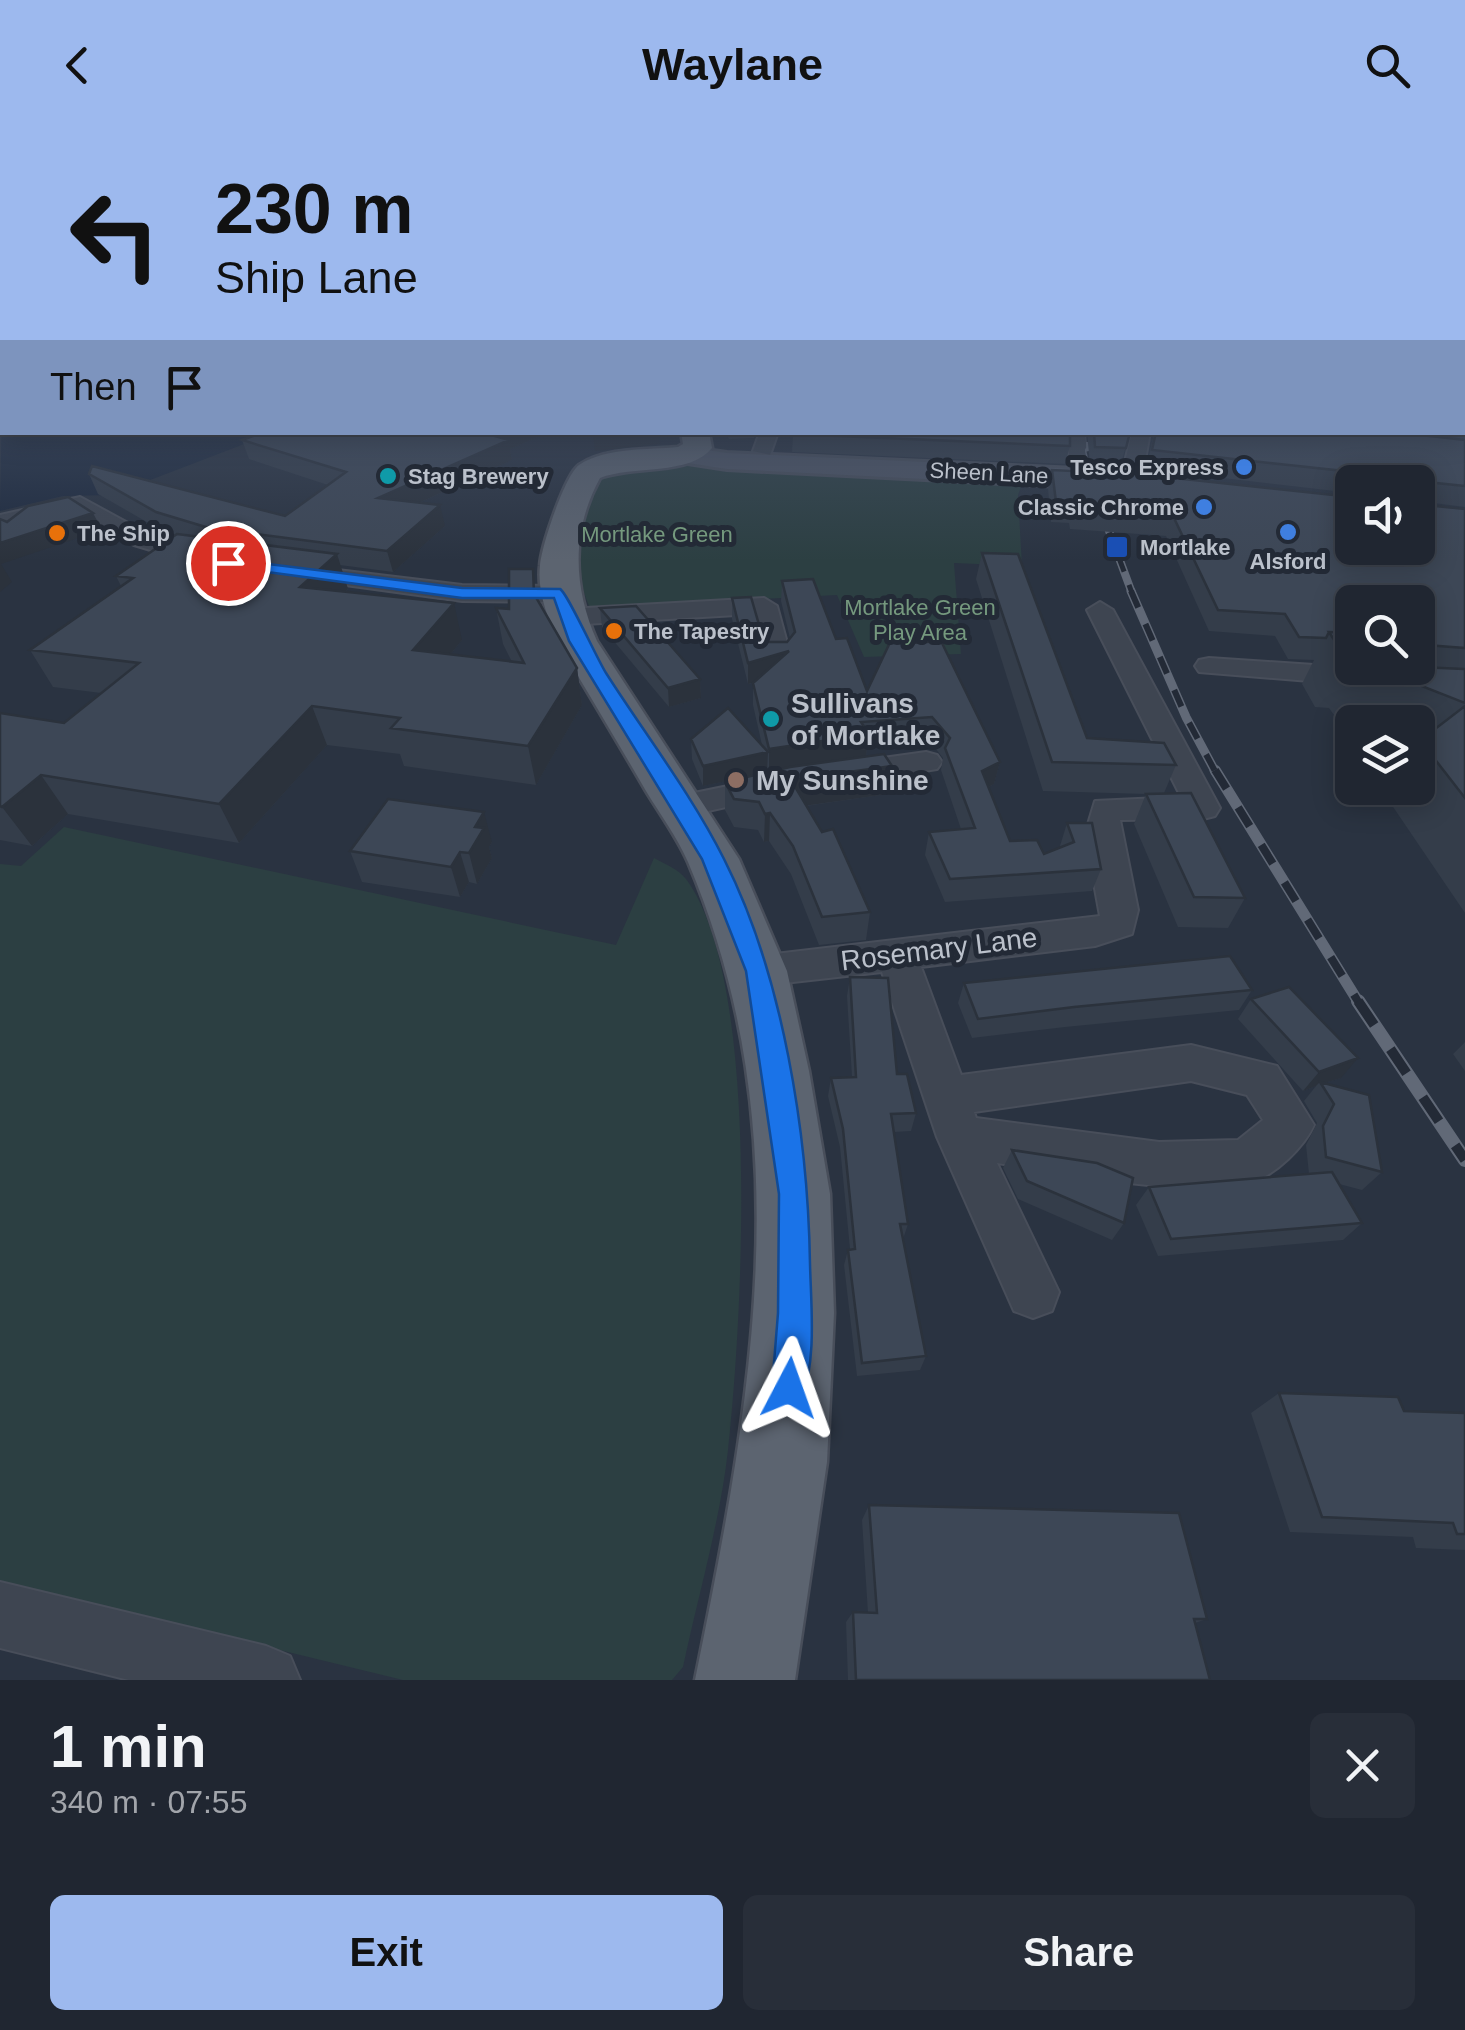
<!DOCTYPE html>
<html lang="en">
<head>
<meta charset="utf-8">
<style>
  :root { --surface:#202631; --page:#282e39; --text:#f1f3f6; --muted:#a2a5ab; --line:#3d434d; --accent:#9db9ee }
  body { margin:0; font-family:Arial,sans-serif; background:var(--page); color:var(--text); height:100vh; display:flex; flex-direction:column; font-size:38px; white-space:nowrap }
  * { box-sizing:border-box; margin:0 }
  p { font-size:32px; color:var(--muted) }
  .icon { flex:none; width:55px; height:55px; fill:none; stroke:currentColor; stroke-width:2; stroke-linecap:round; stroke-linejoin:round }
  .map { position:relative; height:1550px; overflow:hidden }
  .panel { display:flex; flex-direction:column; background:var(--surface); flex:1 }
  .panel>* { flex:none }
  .hud { position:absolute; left:0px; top:0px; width:1465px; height:305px; box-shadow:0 5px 25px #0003,0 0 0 2px var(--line); background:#9db9ee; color:#111; overflow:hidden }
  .fabs { position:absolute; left:1335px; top:335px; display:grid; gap:20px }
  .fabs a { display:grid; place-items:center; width:100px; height:100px; border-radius:15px; background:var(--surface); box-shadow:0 5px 25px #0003,0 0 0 2px var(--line); font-size:50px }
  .pin { position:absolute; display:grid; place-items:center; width:85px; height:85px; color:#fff; margin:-42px; border:5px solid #fff; border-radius:50%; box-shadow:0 2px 10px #0007 }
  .me { position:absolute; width:110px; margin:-55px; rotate:4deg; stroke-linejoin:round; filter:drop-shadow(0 0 8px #0008) }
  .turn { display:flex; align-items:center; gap:35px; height:210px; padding:0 50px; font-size:45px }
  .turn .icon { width:130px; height:130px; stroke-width:2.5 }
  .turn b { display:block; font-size:70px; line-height:85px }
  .then { display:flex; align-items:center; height:95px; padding:0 50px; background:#0003; gap:20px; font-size:38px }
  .round { display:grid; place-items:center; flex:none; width:105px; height:105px; border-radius:15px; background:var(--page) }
  .headline { display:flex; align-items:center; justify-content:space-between; height:170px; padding:0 50px }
  h1 { font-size:60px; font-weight:600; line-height:75px }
  .primary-button { display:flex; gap:20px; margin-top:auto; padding:20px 50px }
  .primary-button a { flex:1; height:115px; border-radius:15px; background:var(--accent); color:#111; font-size:40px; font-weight:600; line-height:115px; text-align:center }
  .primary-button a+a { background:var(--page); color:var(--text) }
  header { display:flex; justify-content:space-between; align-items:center; height:130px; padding:0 50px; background:var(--accent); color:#111; font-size:45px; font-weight:600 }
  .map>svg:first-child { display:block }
  .green { fill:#2c3f42 }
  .water { fill:#1e2a3e }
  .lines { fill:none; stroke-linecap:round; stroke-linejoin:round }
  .street-casing { stroke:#484e5a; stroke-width:4 }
  .secondary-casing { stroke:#484e5a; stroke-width:6 }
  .primary-casing { stroke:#484e5a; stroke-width:5 }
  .street { fill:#3e4551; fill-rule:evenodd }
  .secondary { fill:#4d5463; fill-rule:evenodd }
  .primary { fill:#5c6470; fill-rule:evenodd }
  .rail-far4-casing { stroke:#616977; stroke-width:5 }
  .rail-far3-casing { stroke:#616977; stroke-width:8 }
  .rail-far2-casing { stroke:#616977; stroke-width:9 }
  .rail-far1-casing { stroke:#616977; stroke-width:11 }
  .rail-casing { stroke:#616977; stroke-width:14 }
  .rail-far4 { stroke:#232a36; stroke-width:4; stroke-dasharray:10; stroke-linecap:butt }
  .rail-far3 { stroke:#232a36; stroke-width:5; stroke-dasharray:14; stroke-linecap:butt }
  .rail-far2 { stroke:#232a36; stroke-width:6; stroke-dasharray:18; stroke-linecap:butt }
  .rail-far1 { stroke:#232a36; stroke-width:8; stroke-dasharray:22; stroke-linecap:butt }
  .rail { stroke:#232a36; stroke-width:10; stroke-dasharray:29; stroke-linecap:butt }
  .wall { fill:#343d4a; fill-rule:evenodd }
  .shaded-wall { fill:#2b323c }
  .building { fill:#3d4756; stroke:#2b323c; stroke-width:2.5 }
  .route { fill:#1a73e8; stroke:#114b97; stroke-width:2.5 }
  .shop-dot { fill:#3f7fe0; stroke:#232a36; stroke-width:4 }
  .culture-dot { fill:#0f9aa8; stroke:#232a36; stroke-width:4 }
  .food-dot { fill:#e8710a; stroke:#232a36; stroke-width:4 }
  .transit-dot { fill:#1a4fb4; stroke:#232a36; stroke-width:4 }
  .education-dot { fill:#8d6e63; stroke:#232a36; stroke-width:4 }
  .labels { text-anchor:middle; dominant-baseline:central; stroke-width:10; stroke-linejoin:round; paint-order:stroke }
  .far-poi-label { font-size:22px; font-weight:bold; fill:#bbc1cb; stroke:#232a36; text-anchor:start }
  .far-street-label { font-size:22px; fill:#bbc1cb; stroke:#232a36 }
  .far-park-label { font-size:22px; fill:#75997e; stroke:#232a36 }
  .poi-label { font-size:28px; font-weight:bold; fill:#bbc1cb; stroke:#232a36; text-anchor:start }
  .street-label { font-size:28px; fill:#bbc1cb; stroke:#232a36 }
</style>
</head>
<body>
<header><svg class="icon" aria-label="back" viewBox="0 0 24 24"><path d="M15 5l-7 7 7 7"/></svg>Waylane<svg class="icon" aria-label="search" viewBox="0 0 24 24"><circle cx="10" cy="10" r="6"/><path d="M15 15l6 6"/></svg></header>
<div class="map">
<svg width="1465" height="1550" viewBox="0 0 1465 1550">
  <rect width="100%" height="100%" fill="#2a3341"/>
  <!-- green -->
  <path class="green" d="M649,332L1023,351L1018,365L1022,436L954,433L961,524L864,527L837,465L590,478C572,442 578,384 597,349Z
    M64,697L616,815L654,728C665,734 678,739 686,749C762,851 742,1193 728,1320C720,1392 698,1466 683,1537L672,1550H403L0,1452V734L21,736Z"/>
  <!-- water -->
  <path class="water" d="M2,270V302L273,303L111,365L63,366L0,381Z"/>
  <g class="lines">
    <!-- street casing -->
    <g class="street-casing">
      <path id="street" d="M760,302H778L770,325L753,321Z
        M1069,302H1087L1086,351L1069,347Z
        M1132,302H1150L1144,336L1134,342L1124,336Z
        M80,367L150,405L215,425L219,430L207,437L134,415L77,380L0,399V385Z
        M296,435L462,455L559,456L572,464L559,472L462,471L287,447L284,442L287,437Z
        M764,468L777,476L790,524L786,530H766L753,484L568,495L555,487L568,479Z
        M1100,472L1113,480L1220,678L1215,686L1203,689L1120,690L1138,780L1132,804L1095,816L921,837L961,945L1191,915L1277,936L1314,995C1304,1017 1276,1044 1253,1052C1196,1070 1059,1042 997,1033L1059,1162L1052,1181L1033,1188L1014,1181L937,1007L882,842L758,856L744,852L738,841L744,830L758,826L1100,786L1085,704L1095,671L1181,667L1087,480ZM1191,951L1247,965L1263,990L1238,1010L1159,1012L976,988L974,982Z
        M1209,528L1358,538L1372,546L1358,555L1199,542L1195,536L1199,530Z
        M926,622L937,625L942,632L937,639L840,654L829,651L824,644L829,637L840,634Z
        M772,647L784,650L788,657L784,664L677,688L665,685L660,677L665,669Z
        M0,1452L266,1516L290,1526L300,1550H129L0,1518Z"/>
    </g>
    <!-- secondary casing -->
    <g class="secondary-casing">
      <path id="secondary" d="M685,317L727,323L1122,341L1136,350L1122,359L727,339L675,331L671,325Z"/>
    </g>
    <!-- primary casing -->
    <g class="primary-casing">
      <path id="primary" d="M681,302H709L712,318C690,346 632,335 600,348C571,401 573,457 597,511L739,729L787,841L809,941L830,1064L834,1183L827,1332L795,1550H695C751,1274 803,1002 688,732C677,707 660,684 646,661C617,611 587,561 557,511C548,487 537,462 540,436C541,417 565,345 579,335C606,317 648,320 678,317L683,314Z"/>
    </g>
    <!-- street -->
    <use href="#street" class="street"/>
    <!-- secondary -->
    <use href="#secondary" class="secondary"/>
    <!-- primary -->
    <use href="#primary" class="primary"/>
    <!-- rail-far4 casing -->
    <g class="rail-far4-casing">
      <path id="rail-far4" d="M1088,302L1089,324"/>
    </g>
    <!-- rail-far3 casing -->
    <g class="rail-far3-casing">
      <path id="rail-far3" d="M1089,321L1102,382L1132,463"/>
    </g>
    <!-- rail-far2 casing -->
    <g class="rail-far2-casing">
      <path id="rail-far2" d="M1131,461L1186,587L1216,643"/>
    </g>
    <!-- rail-far1 casing -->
    <g class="rail-far1-casing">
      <path id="rail-far1" d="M1215,640L1359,873"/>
    </g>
    <!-- rail casing -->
    <g class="rail-casing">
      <path id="rail" d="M1358,871L1465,1030"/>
    </g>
    <!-- rail-far4 -->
    <use href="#rail-far4" class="rail-far4"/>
    <!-- rail-far3 -->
    <use href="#rail-far3" class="rail-far3"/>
    <!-- rail-far2 -->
    <use href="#rail-far2" class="rail-far2"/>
    <!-- rail-far1 -->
    <use href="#rail-far1" class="rail-far1"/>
    <!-- rail -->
    <use href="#rail" class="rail"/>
  </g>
  <!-- wall -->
  <path class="wall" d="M1462,214H1465V310L1397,302H1462Z
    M264,302H549L510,319L512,330L419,373L445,396L393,442L340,435L348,459L346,462L462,510L450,525L512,532L503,514L496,478L509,479L538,471L577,538L582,575L536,655L404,636L400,624L327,615L239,713L68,684L32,716L0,710V583L64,593L101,563L53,557L30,520L121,456L116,446L175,405L166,403L98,364L89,344L285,386L328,355L249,329L242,310Z
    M726,302H756L754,308L729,309Z
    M779,302H1070V316L1065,334L792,322L793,306L780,307Z
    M1087,302H1130L1120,337L1090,335Z
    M1394,302L1465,310V377L1426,372V375L1465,379V783L1387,668H1380L1387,658H1418V592L1352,593L1334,585L1329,578L1315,577L1302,554L1314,530L1288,529L1275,506L1209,501L1166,406L1070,399L1069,393L1051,392L1048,359L1052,340L1352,418L1418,352H1352V363L1146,339L1154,303ZM1352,472H1418V538H1352Z
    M982,423L1087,608L1176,635L1164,663L1245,768L1228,798L1178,797L1134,694L1146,664L1043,661L976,449Z
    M782,451L836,509L867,561L894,504L1000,632L994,654L989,657L1010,711L1044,724L1060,718V716L1067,693L1101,739L1092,761L945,772L925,725L929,702L961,699L941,640L943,628L928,609L868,613L866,626L892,636L888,664L806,676L870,782L866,810L819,815L791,744L769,711L764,712L758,700L734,697L725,680V652L769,642L768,638L767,642L703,656L692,629L691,609L762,615L753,575V553L748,554L732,489V468L764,512H787L790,508L781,471Z
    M600,478L700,549L701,568L669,577L602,497Z
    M492,712L489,717L492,728L477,754L469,752L460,767L362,752L350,721Z
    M850,847L916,983L911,1001L894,1002L908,1094L903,1109L926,1226L920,1240L857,1246L844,1135L848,1120L850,1119L840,1017L828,966L831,948L852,947L847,866Z
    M964,853L1252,860L1239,880L1065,897L972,908L958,873Z
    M1251,869L1341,948L1324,953L1382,1042L1362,1060L1339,1054L1362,1093L1343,1110L1158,1126L1136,1075L1149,1057L1309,1044L1306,1015L1317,993L1304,971L1316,956L1303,961L1238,889Z
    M1465,912V941L1453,924Z
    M1012,1020L1124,1093L1112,1110L1018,1069L1003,1038Z
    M1279,1263L1404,1281L1465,1283V1420L1416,1418L1413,1407L1290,1402L1251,1283Z
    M869,1375L1207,1489L1195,1493L1210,1550H848L846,1492L853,1482L868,1483L862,1390Z"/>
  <!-- shaded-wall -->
  <path class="shaded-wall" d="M502,302H549L510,319L512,330L384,389L378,368Z
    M593,302H659L660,314L595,321Z
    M440,375L445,396L393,442L387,421Z
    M93,383L102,400L1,434L12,452L0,462V413Z
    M337,424L348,459L313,493L300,457Z
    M454,473L462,510L424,557L413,520Z
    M789,521L788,543L748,554V533Z
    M577,538L582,575L536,655L528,616Z
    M700,549L701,568L669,577L668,558Z
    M312,576L327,615L239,713L219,674Z
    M869,604L866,626L769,642V619Z
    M768,622L767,642L703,656V636Z
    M1000,632L994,654L977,663L982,641Z
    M892,636L888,664L789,678L791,650Z
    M41,645L68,684L32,716L2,677Z
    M484,682L492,712L489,717L492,728L477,754L469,723L475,697Z
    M770,683L769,711L764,712L765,684Z
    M460,722L469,752L460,767L451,737Z
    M1358,928L1341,948L1321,954L1320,952L1316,956L1303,961L1319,942Z"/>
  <!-- building -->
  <path class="building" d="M1462,214H1465V291H1462Z
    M264,302H502L495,306L509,310L378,368L440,375L387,421L209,398L156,382L89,344L92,336L285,386L346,342L242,310Z
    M794,302H1070V316L793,304Z
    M1094,302H1130L1126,318L1095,317Z
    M1156,302H1394L1465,310V356L1426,352V375L1465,379V518L1426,515L1421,509H1418V472H1352V503L1329,502L1326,508L1299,507L1285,484L1218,480L1173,386L1075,379L1074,374L1056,372L1052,340L1137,344L1352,367V418H1418V352H1363L1362,343L1152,320Z
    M68,367L93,383L0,413V389L7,392L28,376Z
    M177,404L337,424L300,457L454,473L413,520L524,533L496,478L509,479V439H533L534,464L577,538L528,616L391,598L400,588L312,576L219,674L41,645L2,677L0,676V583L64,593L139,533L30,520L133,448L116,446Z
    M982,423L1018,424L1087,608L1164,613L1176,635L1052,632Z
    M813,449L836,509L847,508L867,561L894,504L912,513L941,511L1000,632L982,641L1010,711L1037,710L1044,724L1074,712L1067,693H1092L1101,739L950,749L929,702L975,698L945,618L950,608L932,587L861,592L869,604L769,619L753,553L789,521L748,533L732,468L751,467L764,512H787L795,502L782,451Z
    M636,476L700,549L668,558L600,478Z
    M1329,502L1352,503V525H1344Z
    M1418,537L1464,539L1465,540V573L1376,538Z
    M1465,576V668L1423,614H1418V612Z
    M728,578L768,622L703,636L691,609Z
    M884,624L892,636L791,650L822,702L833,699L870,782L822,787L793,716L770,683L765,684L759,672L734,669L725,652L790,637Z
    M1191,663L1245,768L1194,767L1146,664Z
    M388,669L484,682L475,697L484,698L469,723L460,722L451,737L350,721Z
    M1230,826L1252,860L1074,877L978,889L964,853Z
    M850,847L888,848L897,944H907L916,983L891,984L908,1094H900L926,1226L862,1233L848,1120L855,1119L843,999L831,948L856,947Z
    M1289,857L1358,928L1319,942L1251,869Z
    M1320,952L1369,965L1382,1042L1326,1027L1323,996L1334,974Z
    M1012,1020L1097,1033L1133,1048L1124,1093L1027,1051Z
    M1332,1042L1362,1093L1171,1109L1149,1057Z
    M1279,1263L1398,1267L1404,1281L1465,1283V1404H1457L1453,1393L1322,1387Z
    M869,1375L1179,1383L1207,1489H1194L1210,1550H856L853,1482L877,1483Z"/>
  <!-- sky -->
  <linearGradient id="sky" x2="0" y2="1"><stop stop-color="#171c24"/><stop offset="0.5" stop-color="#445065"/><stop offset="1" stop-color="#445065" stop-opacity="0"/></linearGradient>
  <rect width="1465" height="431" fill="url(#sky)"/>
  <!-- route -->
  <path class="route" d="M228,429L462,458L560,459C567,462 597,529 606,543C645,604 692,665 724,729C783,845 808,1005 810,1134C811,1176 817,1231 801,1270L789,1275L777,1270L772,1258L778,1183L779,1064L746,841L702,729L569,511L554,468H462L222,436Z"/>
  <!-- markers -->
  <g class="shop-dot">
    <circle cx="1244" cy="337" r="10"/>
    <circle cx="1204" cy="377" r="10"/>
    <circle cx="1288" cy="402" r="10"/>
  </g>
  <g class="culture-dot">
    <circle cx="388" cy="346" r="10"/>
    <circle cx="771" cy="589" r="10"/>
  </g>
  <g class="food-dot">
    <circle cx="57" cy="403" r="10"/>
    <circle cx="614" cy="501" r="10"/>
  </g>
  <rect class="transit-dot" x="1105" y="405" width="24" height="24" rx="5"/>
  <circle class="education-dot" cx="736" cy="650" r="10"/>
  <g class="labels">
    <!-- far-poi labels -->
    <g class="far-poi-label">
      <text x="1224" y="337" text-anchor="end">Tesco Express</text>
      <text x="408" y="346">Stag Brewery</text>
      <text x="1184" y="377" text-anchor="end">Classic Chrome</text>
      <text x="77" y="403">The Ship</text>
      <text x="1140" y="417">Mortlake</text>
      <text x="1288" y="431" text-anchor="middle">Alsford</text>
      <text x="634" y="501">The Tapestry</text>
    </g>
    <!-- far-street labels -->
    <g class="far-street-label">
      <text transform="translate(989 343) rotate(3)">Sheen Lane</text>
    </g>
    <!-- far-park labels -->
    <g class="far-park-label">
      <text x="657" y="404">Mortlake Green</text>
      <text x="920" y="477">Mortlake Green<tspan x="920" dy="25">Play Area</tspan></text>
    </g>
    <!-- poi labels -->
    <g class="poi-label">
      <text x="791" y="573">Sullivans<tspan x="791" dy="32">of Mortlake</tspan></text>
      <text x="756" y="650">My Sunshine</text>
    </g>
    <!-- street labels -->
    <g class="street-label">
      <text transform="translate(939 819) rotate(-7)">Rosemary Lane</text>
    </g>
  </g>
</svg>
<div class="fabs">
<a><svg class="icon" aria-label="sound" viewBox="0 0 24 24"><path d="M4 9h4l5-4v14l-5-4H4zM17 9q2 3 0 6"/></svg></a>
<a><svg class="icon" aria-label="search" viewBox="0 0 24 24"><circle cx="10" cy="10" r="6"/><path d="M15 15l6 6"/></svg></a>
<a><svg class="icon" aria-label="layers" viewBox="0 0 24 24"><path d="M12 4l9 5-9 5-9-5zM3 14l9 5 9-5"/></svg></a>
</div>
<div class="pin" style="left:228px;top:433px;background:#d93025"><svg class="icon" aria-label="arrive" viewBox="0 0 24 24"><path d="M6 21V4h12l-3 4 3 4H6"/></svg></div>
<svg class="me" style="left:789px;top:1258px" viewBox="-20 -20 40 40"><path d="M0-17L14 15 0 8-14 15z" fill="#1a73e8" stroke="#fff" stroke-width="4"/></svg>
<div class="hud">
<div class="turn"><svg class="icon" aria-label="left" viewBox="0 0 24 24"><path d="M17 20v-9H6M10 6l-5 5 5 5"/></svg><div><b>230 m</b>Ship Lane</div></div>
<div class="then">Then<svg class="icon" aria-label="arrive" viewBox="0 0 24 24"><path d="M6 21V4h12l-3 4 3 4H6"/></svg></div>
</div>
</div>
<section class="panel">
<div class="headline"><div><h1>1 min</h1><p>340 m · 07:55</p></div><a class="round"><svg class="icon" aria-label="close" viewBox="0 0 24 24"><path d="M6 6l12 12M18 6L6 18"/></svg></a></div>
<div class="primary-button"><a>Exit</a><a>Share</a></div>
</section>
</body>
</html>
